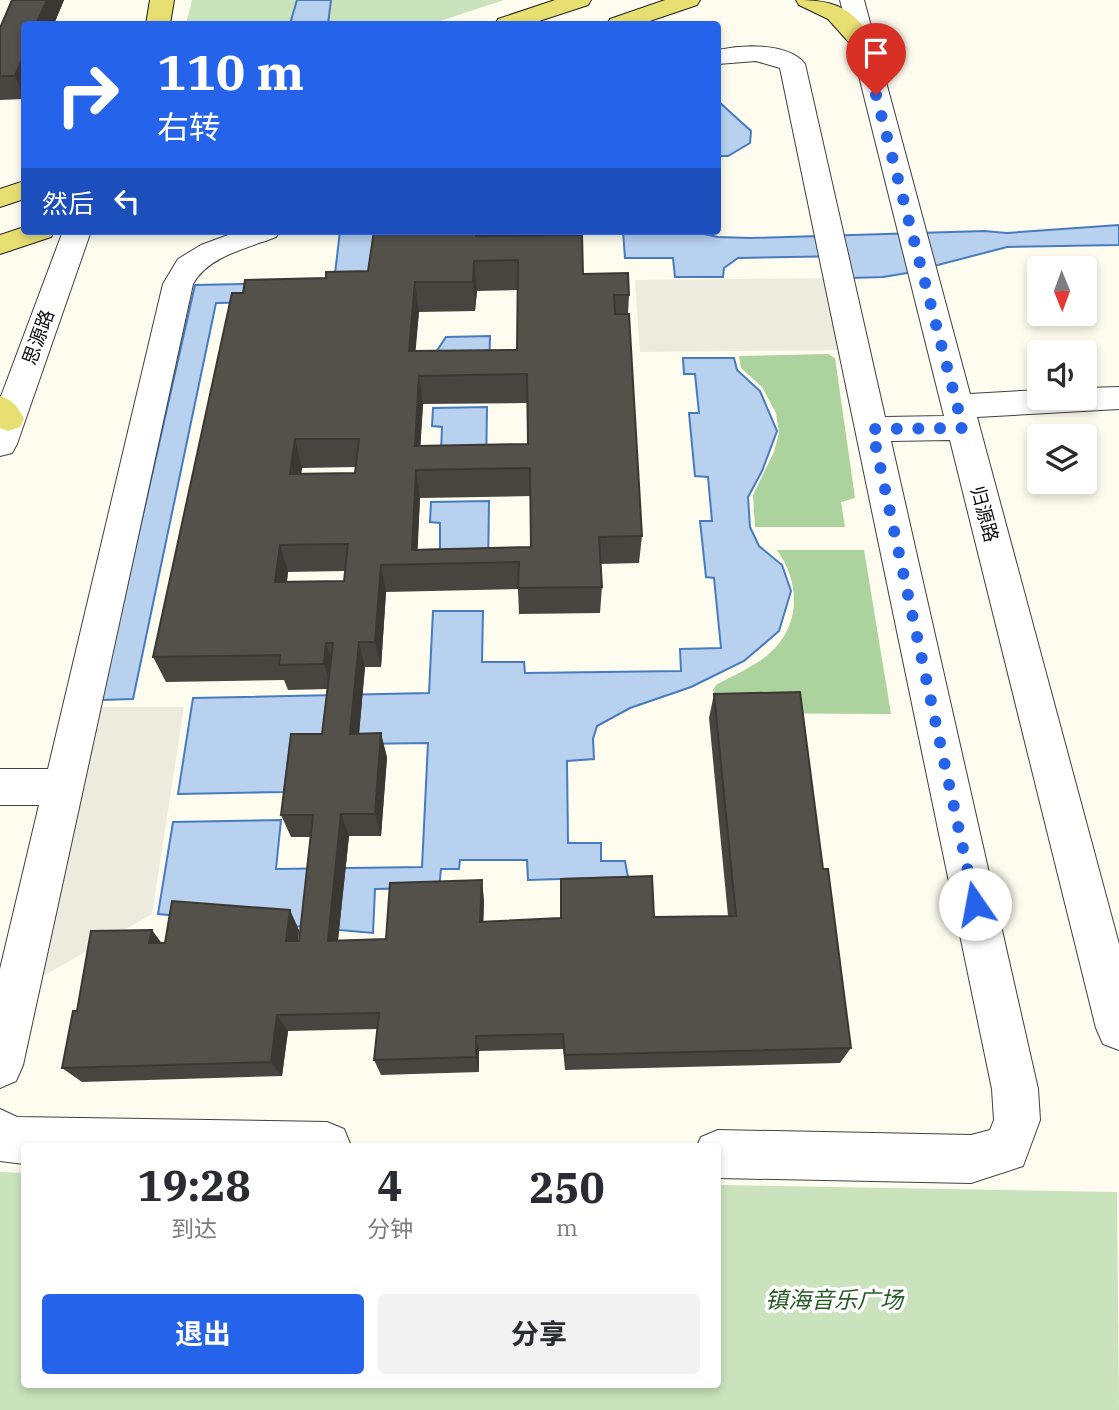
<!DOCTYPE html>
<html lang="zh">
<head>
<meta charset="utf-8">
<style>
  :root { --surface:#fff; --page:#f2f2f3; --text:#2b2b33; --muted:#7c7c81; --accent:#2563eb }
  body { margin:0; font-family:"IBM Plex Serif","Noto Sans SC",serif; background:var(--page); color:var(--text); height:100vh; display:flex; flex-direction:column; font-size:26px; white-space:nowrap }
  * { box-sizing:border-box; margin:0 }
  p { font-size:23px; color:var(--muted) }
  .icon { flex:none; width:38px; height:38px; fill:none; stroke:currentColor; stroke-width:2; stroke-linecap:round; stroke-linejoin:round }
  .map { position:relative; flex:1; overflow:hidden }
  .drawer { position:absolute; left:21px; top:1143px; width:700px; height:245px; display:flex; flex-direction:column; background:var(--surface); border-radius:7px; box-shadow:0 4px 10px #0003 }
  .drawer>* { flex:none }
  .top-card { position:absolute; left:21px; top:21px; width:700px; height:214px; border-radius:7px; box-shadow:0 4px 10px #0003; background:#2563eb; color:#fff; overflow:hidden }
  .needle { width:46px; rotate:179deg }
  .tools { position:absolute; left:1027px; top:256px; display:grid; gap:14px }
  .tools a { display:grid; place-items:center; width:70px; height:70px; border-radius:7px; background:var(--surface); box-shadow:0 4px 10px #0003; font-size:35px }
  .pin { position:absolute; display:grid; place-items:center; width:60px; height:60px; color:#fff; margin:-72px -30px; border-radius:50% 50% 50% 0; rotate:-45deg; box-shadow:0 0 7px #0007 }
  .pin .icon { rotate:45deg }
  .me { position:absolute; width:77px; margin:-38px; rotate:348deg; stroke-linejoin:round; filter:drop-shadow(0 0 5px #0008) }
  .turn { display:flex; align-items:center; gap:24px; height:147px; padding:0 21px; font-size:32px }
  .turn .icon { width:91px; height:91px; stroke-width:2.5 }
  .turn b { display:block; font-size:49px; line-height:60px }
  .then { display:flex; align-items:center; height:66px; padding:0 21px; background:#0003; gap:14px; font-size:26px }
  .eta { display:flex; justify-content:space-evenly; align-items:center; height:119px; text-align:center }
  .eta b { font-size:42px; font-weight:700; line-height:49px }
  .button { display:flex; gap:14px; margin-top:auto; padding:14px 21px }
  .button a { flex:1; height:80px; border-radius:7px; background:var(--accent); color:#fff; font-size:28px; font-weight:700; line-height:80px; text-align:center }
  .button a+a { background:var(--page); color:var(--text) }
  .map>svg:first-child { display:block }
  .green { fill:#cae3bc }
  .forest { fill:#acd29d }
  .plaza { fill:#ecebde }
  .water { fill:#b8d1ef; stroke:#487bbd; stroke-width:2 }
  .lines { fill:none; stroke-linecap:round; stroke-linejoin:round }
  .minor-casing { stroke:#404040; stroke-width:2 }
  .major-casing { stroke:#1e1e1e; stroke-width:2 }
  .minor { fill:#fff; fill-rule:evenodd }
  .major { fill:#e8df73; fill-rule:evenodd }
  .wall { fill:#484540; fill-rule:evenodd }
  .shaded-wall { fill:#3b3834 }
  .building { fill:#54504a; stroke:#3b3834; stroke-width:2; fill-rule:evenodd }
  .route { stroke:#2563eb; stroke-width:12; stroke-dasharray:0 21.6 }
  .labels { text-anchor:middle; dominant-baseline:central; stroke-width:7; stroke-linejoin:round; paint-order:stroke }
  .street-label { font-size:19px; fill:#0d0d0d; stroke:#fff }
  .near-park-label { font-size:23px; font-style:italic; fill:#275c25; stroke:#fff }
</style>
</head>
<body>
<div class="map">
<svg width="1119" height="1410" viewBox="0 0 1119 1410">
  <rect width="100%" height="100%" fill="#fdfcee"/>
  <!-- green -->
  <path class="green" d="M192,0H504L431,24H186Z
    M0,1172L24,1173V1384H718V1185L1117,1192L1119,1410H0Z"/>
  <!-- forest -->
  <path class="forest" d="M828,354L835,358L855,498L841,502L845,527H755L753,495L774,452L779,433L776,413L762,387L741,368L739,356Z
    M777,550H864L891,714L718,713L713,690L716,685C732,676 749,669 764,658C801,630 802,585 777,550Z"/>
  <!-- plaza -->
  <path class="plaza" d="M840,278L855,350L640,352L635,280Z
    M82,707H184L152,914L17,991Z"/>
  <!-- water -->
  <path class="water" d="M297,0H331L328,24H290Z
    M718,101L751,131L750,143L728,156H718Z
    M1119,225V245L1007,247L907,273L883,277L852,278L846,256L738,258L724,268L723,277H675L673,258H625L623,231H689L718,237L751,238L984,231L1007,233Z
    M340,231H381L372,300L216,303L133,699L101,700L195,285L334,282Z
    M490,336L489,377L428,364L446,337Z
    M683,358H734L737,370L760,391L777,431L762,471L748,497L750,527L759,546L782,565L791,591L779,631L744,661L691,687L630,708L597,726L593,739L594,759L567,761L568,843H601V861H625L628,877L528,880L527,860H460L459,869H441L439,888L375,889L373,933L158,914L173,822L281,820L276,869L422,867L428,743L290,745L284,792L178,794L193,698L429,693L433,611H483L482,662H524L525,673L681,671L680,649L721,648L714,578L706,577L700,521H712L708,477L695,476L689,413H699L695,374H684Z
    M487,407L486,471L431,472L432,452L441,451L442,427L432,426L433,408Z
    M489,501L488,573L440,551V523L430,522L431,502Z"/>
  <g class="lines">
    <!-- minor casing -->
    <g class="minor-casing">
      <path id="minor" d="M840,0H864L970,394L1040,390V397H1085V388L1119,387V409L977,417L1119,944V1050L1103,1044L1096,1028L950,440L891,441L1038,1089L1040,1120L1023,1166L971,1183L718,1178V1146H697L701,1137L718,1130L971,1135L990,1130L994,1120L992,1089L780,68L756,61L718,64V50C741,45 789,42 805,64L885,417L944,416Z
        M63,231H91L17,444L12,453L0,456V399Z
        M239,231H280L276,237C248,248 208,256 193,284L23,1065L16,1081L0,1088V969L39,805H0V769H48L163,284L178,259L201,245Z
        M0,1109L17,1117L327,1122L344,1129L351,1146H24V1164L0,1161Z"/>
    </g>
    <!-- major casing -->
    <g class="major-casing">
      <path id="major" d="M150,0H174L170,24H146Z
        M555,0H591L588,5L530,24H495L498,19Z
        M665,0H700L697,5L641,24H607L610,19Z
        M796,0C838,0 851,8 876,43L872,48L863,51L854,48L828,19L799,5Z
        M24,181V199L0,207V189Z
        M24,227V231H55L51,237L0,254V235Z
        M0,396C13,400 18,407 24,419L20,427L8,431L0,428Z"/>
    </g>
    <!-- minor -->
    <use href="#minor" class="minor"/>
    <!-- major -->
    <use href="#major" class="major"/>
  </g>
  <!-- wall -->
  <path class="wall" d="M64,0L54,24H24V99L0,100V28Z
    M479,231V236L583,274L629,295L628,314L642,536L639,563L601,564L602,587L600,613L519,614L518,589L386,592L381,667H365L359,733L387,757L381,836H349L338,940L386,939L484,900L483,921L728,916L709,718L714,694L823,869L851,1048L840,1063L565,1070L563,1049L479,1051V1072L381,1075L374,1060L377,1029L288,1031L282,1076L82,1082L62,1068L77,1011L162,943L299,930L298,941H299L311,837H291L281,815L322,734L328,689L288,690L284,680L166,682L153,657L243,293L368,271ZM518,290L517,350L415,351L419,312L475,311L477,291ZM527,403L528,444L420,446L423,404ZM356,467L355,473L301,474L302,468ZM531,496V547L417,549L420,498ZM345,571L344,581L287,582L288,572Z"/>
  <!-- shaded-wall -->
  <path class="shaded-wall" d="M47,0H64L54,24H36Z
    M24,54V98L15,76Z
    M474,261L477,291L475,311L473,282Z
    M415,282L419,312L413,380L409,351Z
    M419,376L423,404L419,470L415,446Z
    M295,439L302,468L297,502L290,474Z
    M416,470L420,498L417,564L412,550Z
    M280,545L288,572L283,608L275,582Z
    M381,565L386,592L381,667L375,642Z
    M359,642L365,667L357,757L350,734Z
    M326,643L334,668L331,689L324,664Z
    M381,733L387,757L381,836L375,814Z
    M341,814L349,836L336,959L328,941Z
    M482,880L484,900L483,940L480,922Z
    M290,910L299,930L296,960L286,941Z
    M152,930L166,949L149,943Z
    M277,1015L288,1031L282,1076L271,1062Z
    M476,1036L479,1051V1072L476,1057Z"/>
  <!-- building -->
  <path class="building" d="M12,0H47L36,24H24V54L15,76H0V28Z
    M374,231H476V236L582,235L583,274L628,273L629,295H614L615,314H629L642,536L599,537L602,587L518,588L519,562L381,565L375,642H359L350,734L381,733L375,814H341L328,941L386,939L390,883L482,880L480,922L561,918V879L652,876L654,917L736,916L714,694L800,692L823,869H828L851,1048L565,1055L563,1034L476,1036V1057L374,1060L379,1013L277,1015L271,1062L62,1068L73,1011H77L91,931L152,930L149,943H165L172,901L290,910L286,941H299L313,815H281L291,734H322L333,643H326L324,664L279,665L280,655L153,657L232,293H243L245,280L326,278V272L368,271ZM518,260L517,350L409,351L415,282H473L474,261ZM527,374L528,444L415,446L419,376ZM295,439H359L355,473L290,474ZM530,468L531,547L412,550L416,470ZM348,544L344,581L275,582L280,545Z"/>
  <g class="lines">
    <!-- route -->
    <path class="route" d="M876,95L963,428L872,429L975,904"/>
  </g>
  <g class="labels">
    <!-- street labels -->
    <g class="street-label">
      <text transform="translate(38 337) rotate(-70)">思源路</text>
      <text transform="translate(985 514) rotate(75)">归源路</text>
    </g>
    <!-- near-park labels -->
    <g class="near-park-label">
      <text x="834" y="1299">镇海音乐广场</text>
    </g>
  </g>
</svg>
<div class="tools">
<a><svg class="needle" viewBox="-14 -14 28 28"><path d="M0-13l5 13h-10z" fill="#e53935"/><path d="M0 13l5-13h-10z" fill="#7c7c81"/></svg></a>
<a><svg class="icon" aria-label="sound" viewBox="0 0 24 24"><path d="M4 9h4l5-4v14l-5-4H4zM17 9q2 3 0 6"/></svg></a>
<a><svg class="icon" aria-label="layers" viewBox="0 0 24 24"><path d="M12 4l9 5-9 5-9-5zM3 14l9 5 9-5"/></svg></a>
</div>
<div class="pin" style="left:876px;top:95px;background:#d93025"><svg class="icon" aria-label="arrive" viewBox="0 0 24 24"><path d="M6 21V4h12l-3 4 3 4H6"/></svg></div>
<svg class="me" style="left:975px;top:904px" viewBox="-20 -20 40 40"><circle r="19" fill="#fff"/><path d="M0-13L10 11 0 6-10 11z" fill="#2563eb"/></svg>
<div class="top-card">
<div class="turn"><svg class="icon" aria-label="right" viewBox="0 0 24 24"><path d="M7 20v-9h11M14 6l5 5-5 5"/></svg><div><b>110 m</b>右转</div></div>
<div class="then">然后<svg class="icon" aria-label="left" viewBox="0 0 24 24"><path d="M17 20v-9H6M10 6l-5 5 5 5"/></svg></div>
</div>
<section class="drawer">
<div class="eta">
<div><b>19:28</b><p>到达</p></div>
<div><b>4</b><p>分钟</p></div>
<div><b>250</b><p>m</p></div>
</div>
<div class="button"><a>退出</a><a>分享</a></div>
</section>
</div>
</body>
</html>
